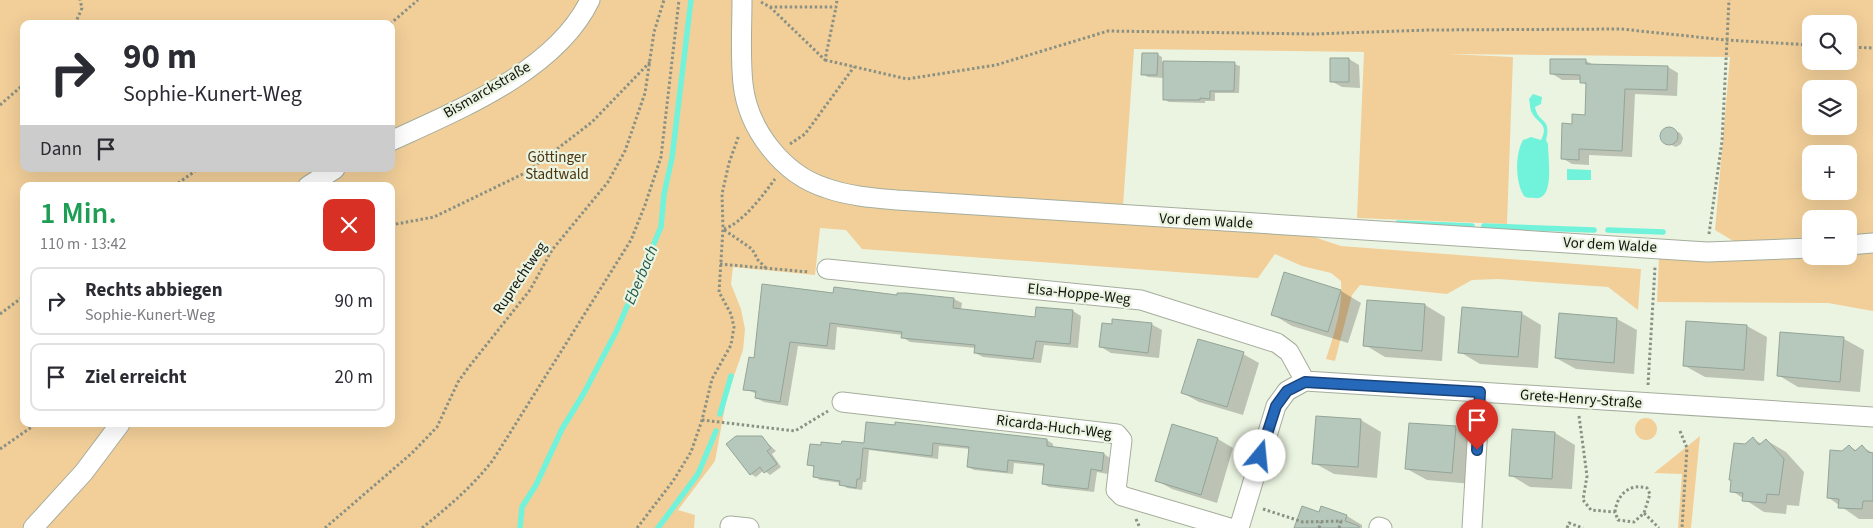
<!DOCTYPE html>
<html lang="de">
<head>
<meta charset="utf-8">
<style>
  :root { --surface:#fff; --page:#f7f7f7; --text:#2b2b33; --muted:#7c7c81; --line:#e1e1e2 }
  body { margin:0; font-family:"Source Sans 3",sans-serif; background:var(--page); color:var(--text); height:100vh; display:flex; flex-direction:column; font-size:19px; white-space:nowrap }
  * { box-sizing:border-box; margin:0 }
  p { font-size:16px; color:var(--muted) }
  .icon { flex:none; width:28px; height:28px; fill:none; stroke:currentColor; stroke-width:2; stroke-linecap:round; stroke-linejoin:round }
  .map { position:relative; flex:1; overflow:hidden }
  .panel { position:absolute; left:20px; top:182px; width:375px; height:245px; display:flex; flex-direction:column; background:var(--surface); border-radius:10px; box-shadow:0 5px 20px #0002 }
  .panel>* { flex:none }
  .guide { position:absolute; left:20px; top:20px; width:375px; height:152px; border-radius:10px; box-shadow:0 5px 20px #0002; background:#fff; color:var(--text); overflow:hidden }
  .fabs { position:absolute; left:1802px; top:15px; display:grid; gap:10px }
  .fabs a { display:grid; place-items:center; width:55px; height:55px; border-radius:10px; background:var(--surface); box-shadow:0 5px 20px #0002; font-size:25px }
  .pin { position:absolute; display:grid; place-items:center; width:42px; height:42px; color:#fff; margin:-51px -21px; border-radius:50% 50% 50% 0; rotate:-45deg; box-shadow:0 0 5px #0007 }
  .pin .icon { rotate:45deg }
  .me { position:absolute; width:55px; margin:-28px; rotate:17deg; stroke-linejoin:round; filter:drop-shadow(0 0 4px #0008) }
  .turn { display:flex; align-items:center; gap:18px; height:105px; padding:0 20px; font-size:22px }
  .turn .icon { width:65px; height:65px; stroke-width:2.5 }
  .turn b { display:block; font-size:35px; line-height:42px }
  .then { display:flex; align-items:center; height:48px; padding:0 20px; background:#0003; gap:10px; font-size:19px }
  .round { display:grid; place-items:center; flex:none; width:52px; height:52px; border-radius:10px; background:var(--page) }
  .head { display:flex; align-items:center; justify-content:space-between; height:85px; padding:0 20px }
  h1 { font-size:30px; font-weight:600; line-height:38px; color:#1e9e55 }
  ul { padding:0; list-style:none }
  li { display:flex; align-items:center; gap:15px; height:68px; margin:0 10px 8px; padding:0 10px; border:2px solid var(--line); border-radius:10px }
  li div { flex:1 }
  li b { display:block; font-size:19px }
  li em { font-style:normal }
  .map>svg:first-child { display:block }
  .green { fill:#f2cf99; fill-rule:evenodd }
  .water { fill:#71f2da }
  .shadow { fill:#0003 }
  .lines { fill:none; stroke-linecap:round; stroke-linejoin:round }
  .stream { stroke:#71f2da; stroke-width:5.5 }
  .building { fill:#b6c8bb; stroke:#93a498 }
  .minor-casing { stroke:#a5ad9c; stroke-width:21 }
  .path { stroke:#8a9183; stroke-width:3; stroke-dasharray:2.5 2.5; stroke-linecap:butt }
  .minor { stroke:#fff; stroke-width:19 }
  .route-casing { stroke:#194479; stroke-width:12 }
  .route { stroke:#2669ba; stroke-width:9 }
  .labels { text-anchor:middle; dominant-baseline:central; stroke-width:4.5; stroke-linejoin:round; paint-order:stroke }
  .street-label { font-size:15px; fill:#11140e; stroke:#ebf4e1 }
  .park-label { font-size:15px; fill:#4b3510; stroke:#ebf4e1 }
  .water-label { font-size:16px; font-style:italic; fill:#21584e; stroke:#ebf4e1 }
</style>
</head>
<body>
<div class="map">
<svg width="1873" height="528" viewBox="0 0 1873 528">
  <rect width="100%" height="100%" fill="#ebf4e1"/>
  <!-- green -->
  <path class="green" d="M0,0H1873V234L1849,235V219H1811V237L1735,242L1715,230L1730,57L1448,54L1513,57L1507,224L1357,218L1364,52L1134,49L1122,220L1308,235L1341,246L1641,269L1638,310L1608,287L1498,279L1472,280L1447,294L1360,285L1352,295L1335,361L1326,359C1334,334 1343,309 1341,281L1331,273L1302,266L1275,254L1258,278L862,249L846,230L820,228L815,275L733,267L731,284L741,309L745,329L743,350L727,396L715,461L678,510L695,515L694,528H0ZM24,24H391V169H24ZM1811,24H1849V61H1811ZM1811,89H1849V126H1811ZM1811,154H1849V191H1811ZM24,186H391V424H24Z
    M1873,252V311L1828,303L1657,302L1659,257L1849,256V253Z
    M1635 429a11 11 0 1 1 22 0a11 11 0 1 1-22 0Z
    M1700,436L1691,528H1678L1682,474L1654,473Z"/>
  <!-- water -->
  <path class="water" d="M1533,94L1542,97L1541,104L1535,107C1538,124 1552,117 1546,140L1548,144C1548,158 1555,201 1535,198C1530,197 1529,199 1524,196C1515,182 1515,154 1523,140L1531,137L1541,140C1550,122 1536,124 1531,111C1530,108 1530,103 1529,99Z
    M1567,169L1591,170V180H1567Z"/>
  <!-- shadow -->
  <path class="shadow" d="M1157,54L1162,57V62L1234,64L1240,66L1239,93H1215V101H1205V103L1169,102L1164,99V78L1148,77L1143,74Z
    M1349,59L1359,65L1360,88L1342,87L1331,81Z
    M1586,61L1594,65L1668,67L1678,73L1677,96L1635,94L1632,157L1589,155V165L1572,164L1562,158L1573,125L1586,116L1587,86L1581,80H1562L1551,73Z
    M1668,128L1680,133L1683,138L1681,144L1676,147L1664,142L1661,136L1662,131Z
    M1341,291L1361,303L1348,343L1292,326L1272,314Z
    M834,294L954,299L962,303L961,310L1036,318L1037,308L1073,311L1081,316L1078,348L1044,345L1041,363L983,357L975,353L976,348L910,342L902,337L903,335L837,327L835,350L798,346L788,406L764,402L756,398L757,394L745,389L755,359Z
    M1368,301L1425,305L1445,317L1442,361L1385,357L1365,345Z
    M1521,313L1541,325L1538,368L1480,364L1460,352Z
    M1560,314L1617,319L1637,330L1634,374L1576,369L1556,358Z
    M1151,324L1162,330L1159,358L1111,353L1101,347Z
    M1747,326L1767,337L1764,381L1705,377L1685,366Z
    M1844,339L1864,350L1860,392L1798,387L1778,375Z
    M1243,354L1259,363L1243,415L1199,402L1183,393Z
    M1361,420L1381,432L1377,478L1334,474L1314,463Z
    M1455,427L1475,439L1472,484L1427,480L1407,469Z
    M1555,433L1575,445L1572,489L1530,487L1510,475Z
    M761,437L776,451L772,454L781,467L770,475L764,470L756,477L751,474Z
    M1218,439L1233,448L1217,503L1172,489L1156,480Z
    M1753,439L1762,444L1766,440L1786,452L1804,472L1799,506L1787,505L1786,514L1764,512L1732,491L1746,445Z
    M1047,440L1053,444V448L1104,454L1110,458L1108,474L1097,472L1094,492L1049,487L1043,484L1045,466L1014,463L1013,474L974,470L968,467L970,449L939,446L938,459L869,450L866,482H863L862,490L847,488L841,483L820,480L814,476L815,468L809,464L842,446Z
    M1849,446L1857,451L1862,447L1873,453V519H1859L1829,498L1843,452Z
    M1322,508L1347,516L1362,525V528H1295L1320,513Z"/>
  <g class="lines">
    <!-- stream -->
    <path class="stream" d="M1398,223L1472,226
      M1484,226L1594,230
      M1608,230L1663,232
      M720,414L731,376
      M520,528L522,507L536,485L562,429L584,393L617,330L661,227L664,194L672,158L691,0
      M658,528L698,474L716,431"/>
  </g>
  <!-- building -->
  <path class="building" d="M1142,53H1158L1157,75H1141Z
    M1330,58H1349V82H1330Z
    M1550,59H1586V64L1668,66L1667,90L1625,89L1622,151L1579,149V160L1561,159L1562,123L1572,124V114L1585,115L1586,83H1580V75L1550,74Z
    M1163,61L1235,62L1234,91H1210V99L1200,98V100H1163Z
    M1660 136a9 9 0 1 1 18 0a9 9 0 1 1-18 0Z
    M1284,272L1341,290L1328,332L1271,315Z
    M762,284L833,293L834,287L897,295V293H906L954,298L953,308L1035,317L1036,307L1073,310L1070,344L1036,341L1033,359L974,353L975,345L901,338L902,332L830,323L827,346L790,342L780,402L755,398L756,391L743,390L749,357L754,358Z
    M1367,300L1425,304L1422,351L1363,346Z
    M1462,307L1522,312L1518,357L1458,353Z
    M1559,313L1617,318L1614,363L1555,358Z
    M1112,319L1152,323L1148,353L1099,347L1102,323L1112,324Z
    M1686,321L1747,325L1744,370L1683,366Z
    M1780,332L1844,337L1840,382L1777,376Z
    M1198,339L1244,352L1227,407L1181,393Z
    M1316,416L1361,419L1358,467L1312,464Z
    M866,422L895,425V422L1047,439V446L1104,453L1102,471L1091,469L1088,489L1042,484L1044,464L1008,460L1007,472L967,467L969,447L933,443L932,456L863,448L860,479H857L856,488L839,485L840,481L813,477L814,466L807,465L810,444L821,445V442L841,444L842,441L864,443Z
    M1409,423L1456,426L1452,473L1405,469Z
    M1172,424L1218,438L1201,495L1155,481Z
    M1512,429L1555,432L1552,479L1509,476Z
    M736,436H762L771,448L767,451L777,464L764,473L760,467L750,475L726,444Z
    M1753,437L1759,445L1766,439L1784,459L1779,495L1767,494L1766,503L1742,501L1743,493L1730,492L1731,480H1729L1734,443L1745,444Z
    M1849,445L1855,451L1862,445L1868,452L1873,453V501H1863L1862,509L1838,508L1839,499L1827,498L1830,450L1842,451Z
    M1302,506L1319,512L1321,506L1347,515L1345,521L1359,526V528H1294Z"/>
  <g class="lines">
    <!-- minor casing -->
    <g class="minor-casing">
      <path id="minor" d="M742,0C742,27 740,56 743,84C748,129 782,174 826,188C848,196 874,198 897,200L1707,252L1811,248
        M391,141C458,110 556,71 590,0
        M308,186L335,169
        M1849,245L1873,243
        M827,269L1141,300L1277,343L1289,352L1305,381
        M842,402L1117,434L1122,440L1116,490L1122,496L1230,528
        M730,526L749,528
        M1379,527L1382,528
        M33,528L84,472L120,424
        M1239,528L1276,406L1287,391L1305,381L1873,417
        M1472,528L1480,392"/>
    </g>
    <!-- path -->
    <path class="path" d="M761,2L770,7H836L837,0
      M770,7L825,60L836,7
      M75,24L82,8L80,0
      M390,24L418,0
      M1849,47L1873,48
      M825,60L907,79L996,65L1108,31L1314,34L1428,30L1621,29L1726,40L1811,45
      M0,105L24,84
      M790,144L805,134L854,67
      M174,186L198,169
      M391,225L434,217L527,172L592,122L650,62
      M1709,234L1722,141L1729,0
      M720,264L809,272
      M766,268L758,260L752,249L723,229C741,225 764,194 775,179
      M0,314L24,296
      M1648,385L1655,267
      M1579,416L1587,476L1583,500L1591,510L1615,512L1618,520L1634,522L1644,513L1659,528
      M702,420L795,431L828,411
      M1680,431L1687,448L1682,528
      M0,449L36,424
      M1263,509L1303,522L1341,521L1339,528
      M1615,512C1617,495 1629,483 1647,488L1650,494L1644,513
      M1136,519L1140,528
      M325,528L412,453L437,427L458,382L468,368L530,290L552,250L608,182L625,151L645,93L654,32L664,0
      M422,528C448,507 472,487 493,460L631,240L645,205L661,157L679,0
      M637,528L673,481L691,452L702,420L712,379L731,345L734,327L731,314L719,292L723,229L722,194L729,163L739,135
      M1319,528L1321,522
      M1567,528L1569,523L1583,528"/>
    <!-- minor -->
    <use href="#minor" class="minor"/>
  </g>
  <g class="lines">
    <!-- route casing -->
    <g class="route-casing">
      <path id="route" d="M1260,456L1276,406L1287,391L1305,382L1480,392L1477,450"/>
    </g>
    <!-- route -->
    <use href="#route" class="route"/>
  </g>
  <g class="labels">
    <!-- street labels -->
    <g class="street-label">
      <text transform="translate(487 90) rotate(-30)">Bismarckstraße</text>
      <text transform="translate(1206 221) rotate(3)">Vor dem Walde</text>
      <text transform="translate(1610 245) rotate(3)">Vor dem Walde</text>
      <text transform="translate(520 278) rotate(-56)">Ruprechtweg</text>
      <text transform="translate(1079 294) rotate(6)">Elsa-Hoppe-Weg</text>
      <text transform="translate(1581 399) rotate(4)">Grete-Henry-Straße</text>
      <text transform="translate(1054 427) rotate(7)">Ricarda-Huch-Weg</text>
    </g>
    <!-- park labels -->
    <g class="park-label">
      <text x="557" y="157">Göttinger<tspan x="557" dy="17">Stadtwald</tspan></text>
    </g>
    <!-- water labels -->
    <g class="water-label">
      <text transform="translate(641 275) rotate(-67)">Eberbach</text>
    </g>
  </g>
</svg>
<div class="fabs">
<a><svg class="icon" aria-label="search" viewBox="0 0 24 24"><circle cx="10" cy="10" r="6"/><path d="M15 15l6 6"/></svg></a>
<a><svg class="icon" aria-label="layers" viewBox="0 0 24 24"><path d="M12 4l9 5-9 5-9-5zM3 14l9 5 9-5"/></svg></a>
<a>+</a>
<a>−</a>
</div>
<div class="pin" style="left:1477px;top:450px;background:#d93025"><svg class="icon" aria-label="arrive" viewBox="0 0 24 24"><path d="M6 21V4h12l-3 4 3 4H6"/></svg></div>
<svg class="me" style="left:1260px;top:456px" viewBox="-20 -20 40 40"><circle r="19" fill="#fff"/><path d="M0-13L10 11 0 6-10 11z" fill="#2669ba"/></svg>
<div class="guide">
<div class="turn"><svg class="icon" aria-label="right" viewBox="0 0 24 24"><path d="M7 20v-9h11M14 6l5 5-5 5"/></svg><div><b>90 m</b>Sophie-Kunert-Weg</div></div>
<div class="then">Dann<svg class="icon" aria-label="arrive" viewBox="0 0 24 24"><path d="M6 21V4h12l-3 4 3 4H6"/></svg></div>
</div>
<section class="panel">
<div class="head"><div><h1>1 Min.</h1><p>110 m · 13:42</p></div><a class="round" style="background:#d93025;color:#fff"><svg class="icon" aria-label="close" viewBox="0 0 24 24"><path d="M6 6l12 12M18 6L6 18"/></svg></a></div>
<ul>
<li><svg class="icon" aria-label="right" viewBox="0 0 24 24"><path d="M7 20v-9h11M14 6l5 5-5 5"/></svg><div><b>Rechts abbiegen</b><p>Sophie-Kunert-Weg</p></div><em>90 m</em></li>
<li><svg class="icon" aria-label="arrive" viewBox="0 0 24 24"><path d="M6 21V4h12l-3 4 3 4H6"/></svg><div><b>Ziel erreicht</b></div><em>20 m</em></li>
</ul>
</section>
</div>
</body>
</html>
